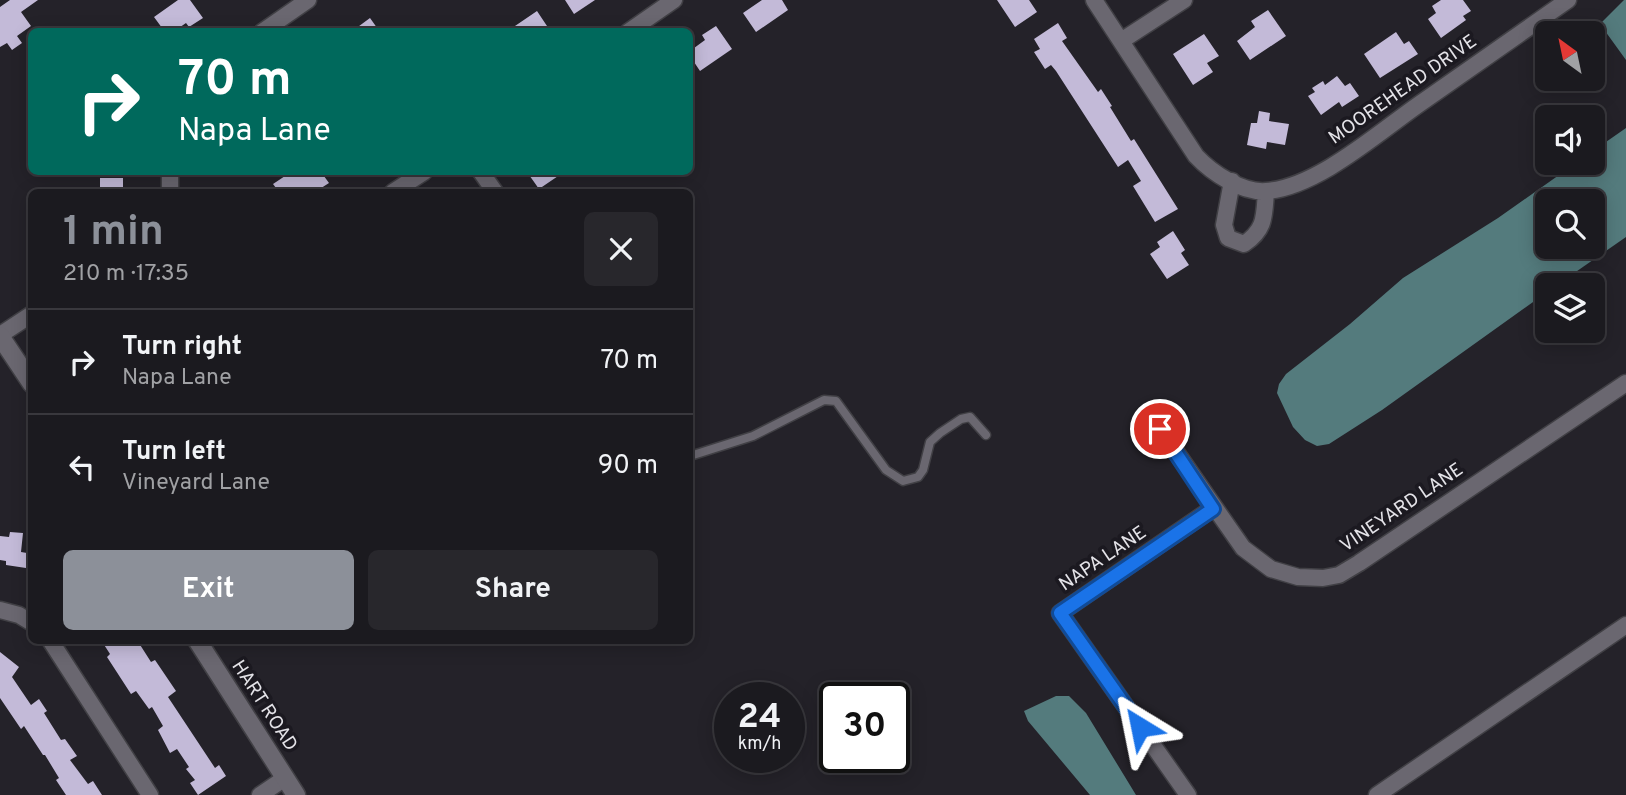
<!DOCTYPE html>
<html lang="en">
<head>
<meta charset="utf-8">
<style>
  :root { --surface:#1b1a1f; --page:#28272c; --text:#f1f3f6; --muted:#a0a1a4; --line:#39383d; --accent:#8c9099 }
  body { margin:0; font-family:Overpass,sans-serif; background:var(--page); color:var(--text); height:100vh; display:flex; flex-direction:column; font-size:26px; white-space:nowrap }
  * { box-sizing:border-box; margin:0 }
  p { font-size:23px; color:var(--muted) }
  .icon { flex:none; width:38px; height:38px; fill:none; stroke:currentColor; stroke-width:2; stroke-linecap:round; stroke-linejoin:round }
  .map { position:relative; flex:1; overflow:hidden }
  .panel { position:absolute; left:28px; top:189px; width:665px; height:455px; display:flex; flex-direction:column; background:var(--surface); border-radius:10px; box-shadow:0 4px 18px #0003,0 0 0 2px var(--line) }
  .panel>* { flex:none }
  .banner { position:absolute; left:28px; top:28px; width:665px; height:147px; border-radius:10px; box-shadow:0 4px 18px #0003,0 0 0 2px var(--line); background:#00695c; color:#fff; overflow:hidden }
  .needle { width:46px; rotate:327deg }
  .controls { position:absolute; left:1535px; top:21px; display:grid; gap:14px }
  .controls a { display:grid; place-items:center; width:70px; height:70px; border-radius:10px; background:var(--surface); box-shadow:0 4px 18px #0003,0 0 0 2px var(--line); font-size:35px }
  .speed { position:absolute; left:714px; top:682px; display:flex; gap:14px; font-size:35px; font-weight:700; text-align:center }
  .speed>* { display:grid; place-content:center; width:91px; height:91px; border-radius:50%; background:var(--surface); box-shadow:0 4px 18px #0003,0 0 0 2px var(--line); line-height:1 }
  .speed small { font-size:18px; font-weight:400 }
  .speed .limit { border:4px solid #111; border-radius:10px; background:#fff; color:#111 }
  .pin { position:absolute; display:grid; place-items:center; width:60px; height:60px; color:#fff; margin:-30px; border:4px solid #fff; border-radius:50%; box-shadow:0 2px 7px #0007 }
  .me { position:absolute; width:77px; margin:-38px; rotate:325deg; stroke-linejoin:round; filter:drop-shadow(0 0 5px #0008) }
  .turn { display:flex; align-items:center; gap:24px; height:147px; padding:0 35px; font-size:32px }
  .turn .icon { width:91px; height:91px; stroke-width:2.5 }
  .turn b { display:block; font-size:49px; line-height:60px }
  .round { display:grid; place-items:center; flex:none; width:74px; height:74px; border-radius:10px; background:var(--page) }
  .overview { display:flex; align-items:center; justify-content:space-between; height:119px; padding:0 35px }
  h1 { font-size:42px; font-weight:700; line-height:52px; color:var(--accent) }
  .primary-button { display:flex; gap:14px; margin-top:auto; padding:14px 35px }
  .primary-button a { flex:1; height:80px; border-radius:10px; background:var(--accent); color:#fff; font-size:28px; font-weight:700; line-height:80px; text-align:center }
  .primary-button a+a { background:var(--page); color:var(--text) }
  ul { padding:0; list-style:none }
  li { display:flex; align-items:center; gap:21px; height:105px; padding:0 35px; border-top:2px solid var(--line) }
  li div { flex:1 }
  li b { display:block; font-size:26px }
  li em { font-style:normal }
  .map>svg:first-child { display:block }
  .water { fill:#547b7d; fill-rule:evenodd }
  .building { fill:#c3bad8 }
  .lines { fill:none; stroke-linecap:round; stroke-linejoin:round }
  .service-casing { stroke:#414045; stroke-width:11 }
  .minor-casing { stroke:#414045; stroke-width:19 }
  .tertiary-casing { stroke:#414045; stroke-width:21 }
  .service { stroke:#6a6770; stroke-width:8 }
  .minor { stroke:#6a6770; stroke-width:16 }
  .tertiary { stroke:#6a6770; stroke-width:18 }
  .route-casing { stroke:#114b97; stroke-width:18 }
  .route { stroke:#1a73e8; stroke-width:12 }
  .labels { text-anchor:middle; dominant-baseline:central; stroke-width:7; stroke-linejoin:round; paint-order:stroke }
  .street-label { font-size:19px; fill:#e4e3e8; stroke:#1b1920 }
</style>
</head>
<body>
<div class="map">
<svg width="1626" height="795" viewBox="0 0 1626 795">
  <rect width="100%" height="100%" fill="#242229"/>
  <!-- water -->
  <path class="water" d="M1624,0H1626V60L1600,24Z
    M1626,128V237L1557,285H1547V292L1382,410L1329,444L1317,446L1305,440L1293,427L1277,393L1279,384L1286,374L1350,324L1403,278L1498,218L1576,163H1592L1593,151ZM1547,201H1592V247H1547Z
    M1056,696H1069L1086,713L1136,795H1090L1028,721L1024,711Z"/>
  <!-- building -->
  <path class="building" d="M10,0H38L21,12L31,26L17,36L22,43L12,50L7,43L0,47V7Z
    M178,0H190L203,18L189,27L186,23L173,32H165L154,17Z
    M565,0H595L574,14Z
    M762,0H782L788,10L756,32L743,13Z
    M997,0H1029L1037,12L1015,27Z
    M1441,0H1463L1471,11L1463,16L1466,20L1441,38L1428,19L1436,13L1432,6Z
    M1268,10L1286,36L1250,60L1237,41L1255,27L1251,21Z
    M537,11L551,32H506Z
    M370,18L380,32H351Z
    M1058,23L1067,38L1062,41L1098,92L1101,89L1112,106L1110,107L1131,141L1134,139L1178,209L1155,222L1133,186L1141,181L1128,160L1118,167L1056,71L1051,65L1045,69L1034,52L1040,49L1034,39Z
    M716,26L732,49L700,71L690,56V51L705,40L702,35Z
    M1396,32L1404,44L1409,41L1418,54L1380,78L1364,54Z
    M1204,34L1219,56L1207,63L1213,72L1193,85L1173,54Z
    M1337,76L1345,86L1350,83L1359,96L1342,107L1339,102L1321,115L1308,96L1315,92L1312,88L1323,81L1325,85Z
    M1259,111L1270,113L1269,121L1289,124L1285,145L1267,142L1266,149L1247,145L1251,123H1257Z
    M291,172H321L329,183L315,192H279L273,184Z
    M527,172H564L539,189Z
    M100,178H123V192H100Z
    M1173,231L1185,250L1181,253L1189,265L1167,279L1150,254L1160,247L1157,242Z
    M10,532L23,533L21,552L27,553L26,568L6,565V561L0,560V536L9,537Z
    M101,640H137L151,662L155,660L176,691L168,697L215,768L219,765L226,776L198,795L190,783L195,780L186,769L189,767L177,749L170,753L158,730L163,726L152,707L149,709L136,691L131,694L107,657L110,654Z
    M0,652L19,667L12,677L31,705L39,699L47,711L44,713L61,740L65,739L77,756L70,760L88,784L93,781L102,795H66L56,780L59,778L45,755H43L24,726L21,729L0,698Z"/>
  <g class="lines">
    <!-- service casing -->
    <g class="service-casing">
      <path id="service" d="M690,456L753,436L824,400L836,401L886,470L903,481L918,477L923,470L930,442L940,433L961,419L970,417L986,435"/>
    </g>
    <!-- minor casing -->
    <g class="minor-casing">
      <path id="minor" d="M1094,0L1196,156C1212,173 1242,193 1266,191C1316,188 1378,133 1418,105C1468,70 1518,35 1568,0
        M262,32L308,0
        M628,32L674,0
        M1121,41L1184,0
        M481,172L495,192
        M1232,181L1224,225L1228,238L1244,244C1266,229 1264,216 1266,191
        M170,192V172
        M393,192L424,172
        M0,335L32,314
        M1160,429L1243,548L1271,569L1298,577L1323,578L1339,575L1359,563L1626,383
        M0,610L19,615L32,623
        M50,640L150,795
        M260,795L285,778
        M1188,795L1060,613L1213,508
        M1377,795L1626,625"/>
    </g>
    <!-- tertiary casing -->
    <g class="tertiary-casing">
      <path id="tertiary" d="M0,336L32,384
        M197,640L296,795"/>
    </g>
    <!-- service -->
    <use href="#service" class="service"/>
    <!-- minor -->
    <use href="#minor" class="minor"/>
    <!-- tertiary -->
    <use href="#tertiary" class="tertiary"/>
  </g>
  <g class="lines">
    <!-- route casing -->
    <g class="route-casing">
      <path id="route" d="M1140,727L1060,613L1213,509L1160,429"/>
    </g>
    <!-- route -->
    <use href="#route" class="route"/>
  </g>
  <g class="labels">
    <!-- street labels -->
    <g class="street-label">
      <text transform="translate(1403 90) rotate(-35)">MOOREHEAD DRIVE</text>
      <text transform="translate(1402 508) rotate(-34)">VINEYARD LANE</text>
      <text transform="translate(1103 559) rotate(-34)">NAPA LANE</text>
      <text transform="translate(264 706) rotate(57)">HART ROAD</text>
    </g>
  </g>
</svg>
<div class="controls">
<a><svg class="needle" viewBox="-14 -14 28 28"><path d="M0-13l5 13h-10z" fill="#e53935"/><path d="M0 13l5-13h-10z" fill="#a0a1a4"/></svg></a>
<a><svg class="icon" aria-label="sound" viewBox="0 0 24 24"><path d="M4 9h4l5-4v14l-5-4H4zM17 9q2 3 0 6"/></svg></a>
<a><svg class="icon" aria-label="search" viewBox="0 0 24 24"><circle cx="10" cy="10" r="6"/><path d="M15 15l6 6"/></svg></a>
<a><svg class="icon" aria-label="layers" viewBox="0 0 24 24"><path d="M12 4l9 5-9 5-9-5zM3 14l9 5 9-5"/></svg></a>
</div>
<div class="speed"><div>24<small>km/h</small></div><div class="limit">30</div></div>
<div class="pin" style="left:1160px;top:429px;background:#d93025"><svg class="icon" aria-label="arrive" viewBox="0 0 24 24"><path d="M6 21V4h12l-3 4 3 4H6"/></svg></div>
<svg class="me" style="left:1140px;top:727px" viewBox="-20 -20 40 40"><path d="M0-17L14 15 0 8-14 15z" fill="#1a73e8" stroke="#fff" stroke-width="4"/></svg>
<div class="banner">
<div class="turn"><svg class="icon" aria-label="right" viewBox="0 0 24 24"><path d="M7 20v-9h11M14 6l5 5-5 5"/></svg><div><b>70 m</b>Napa Lane</div></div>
</div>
<section class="panel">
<div class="overview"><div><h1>1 min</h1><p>210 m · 17:35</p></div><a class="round"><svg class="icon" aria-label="close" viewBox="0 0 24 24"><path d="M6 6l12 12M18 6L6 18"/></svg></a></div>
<ul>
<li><svg class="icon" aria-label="right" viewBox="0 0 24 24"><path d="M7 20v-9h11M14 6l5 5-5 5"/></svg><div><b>Turn right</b><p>Napa Lane</p></div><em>70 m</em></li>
<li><svg class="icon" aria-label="left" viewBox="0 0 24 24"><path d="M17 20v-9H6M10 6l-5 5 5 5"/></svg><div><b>Turn left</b><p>Vineyard Lane</p></div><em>90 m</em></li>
</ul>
<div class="primary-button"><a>Exit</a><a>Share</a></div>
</section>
</div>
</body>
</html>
